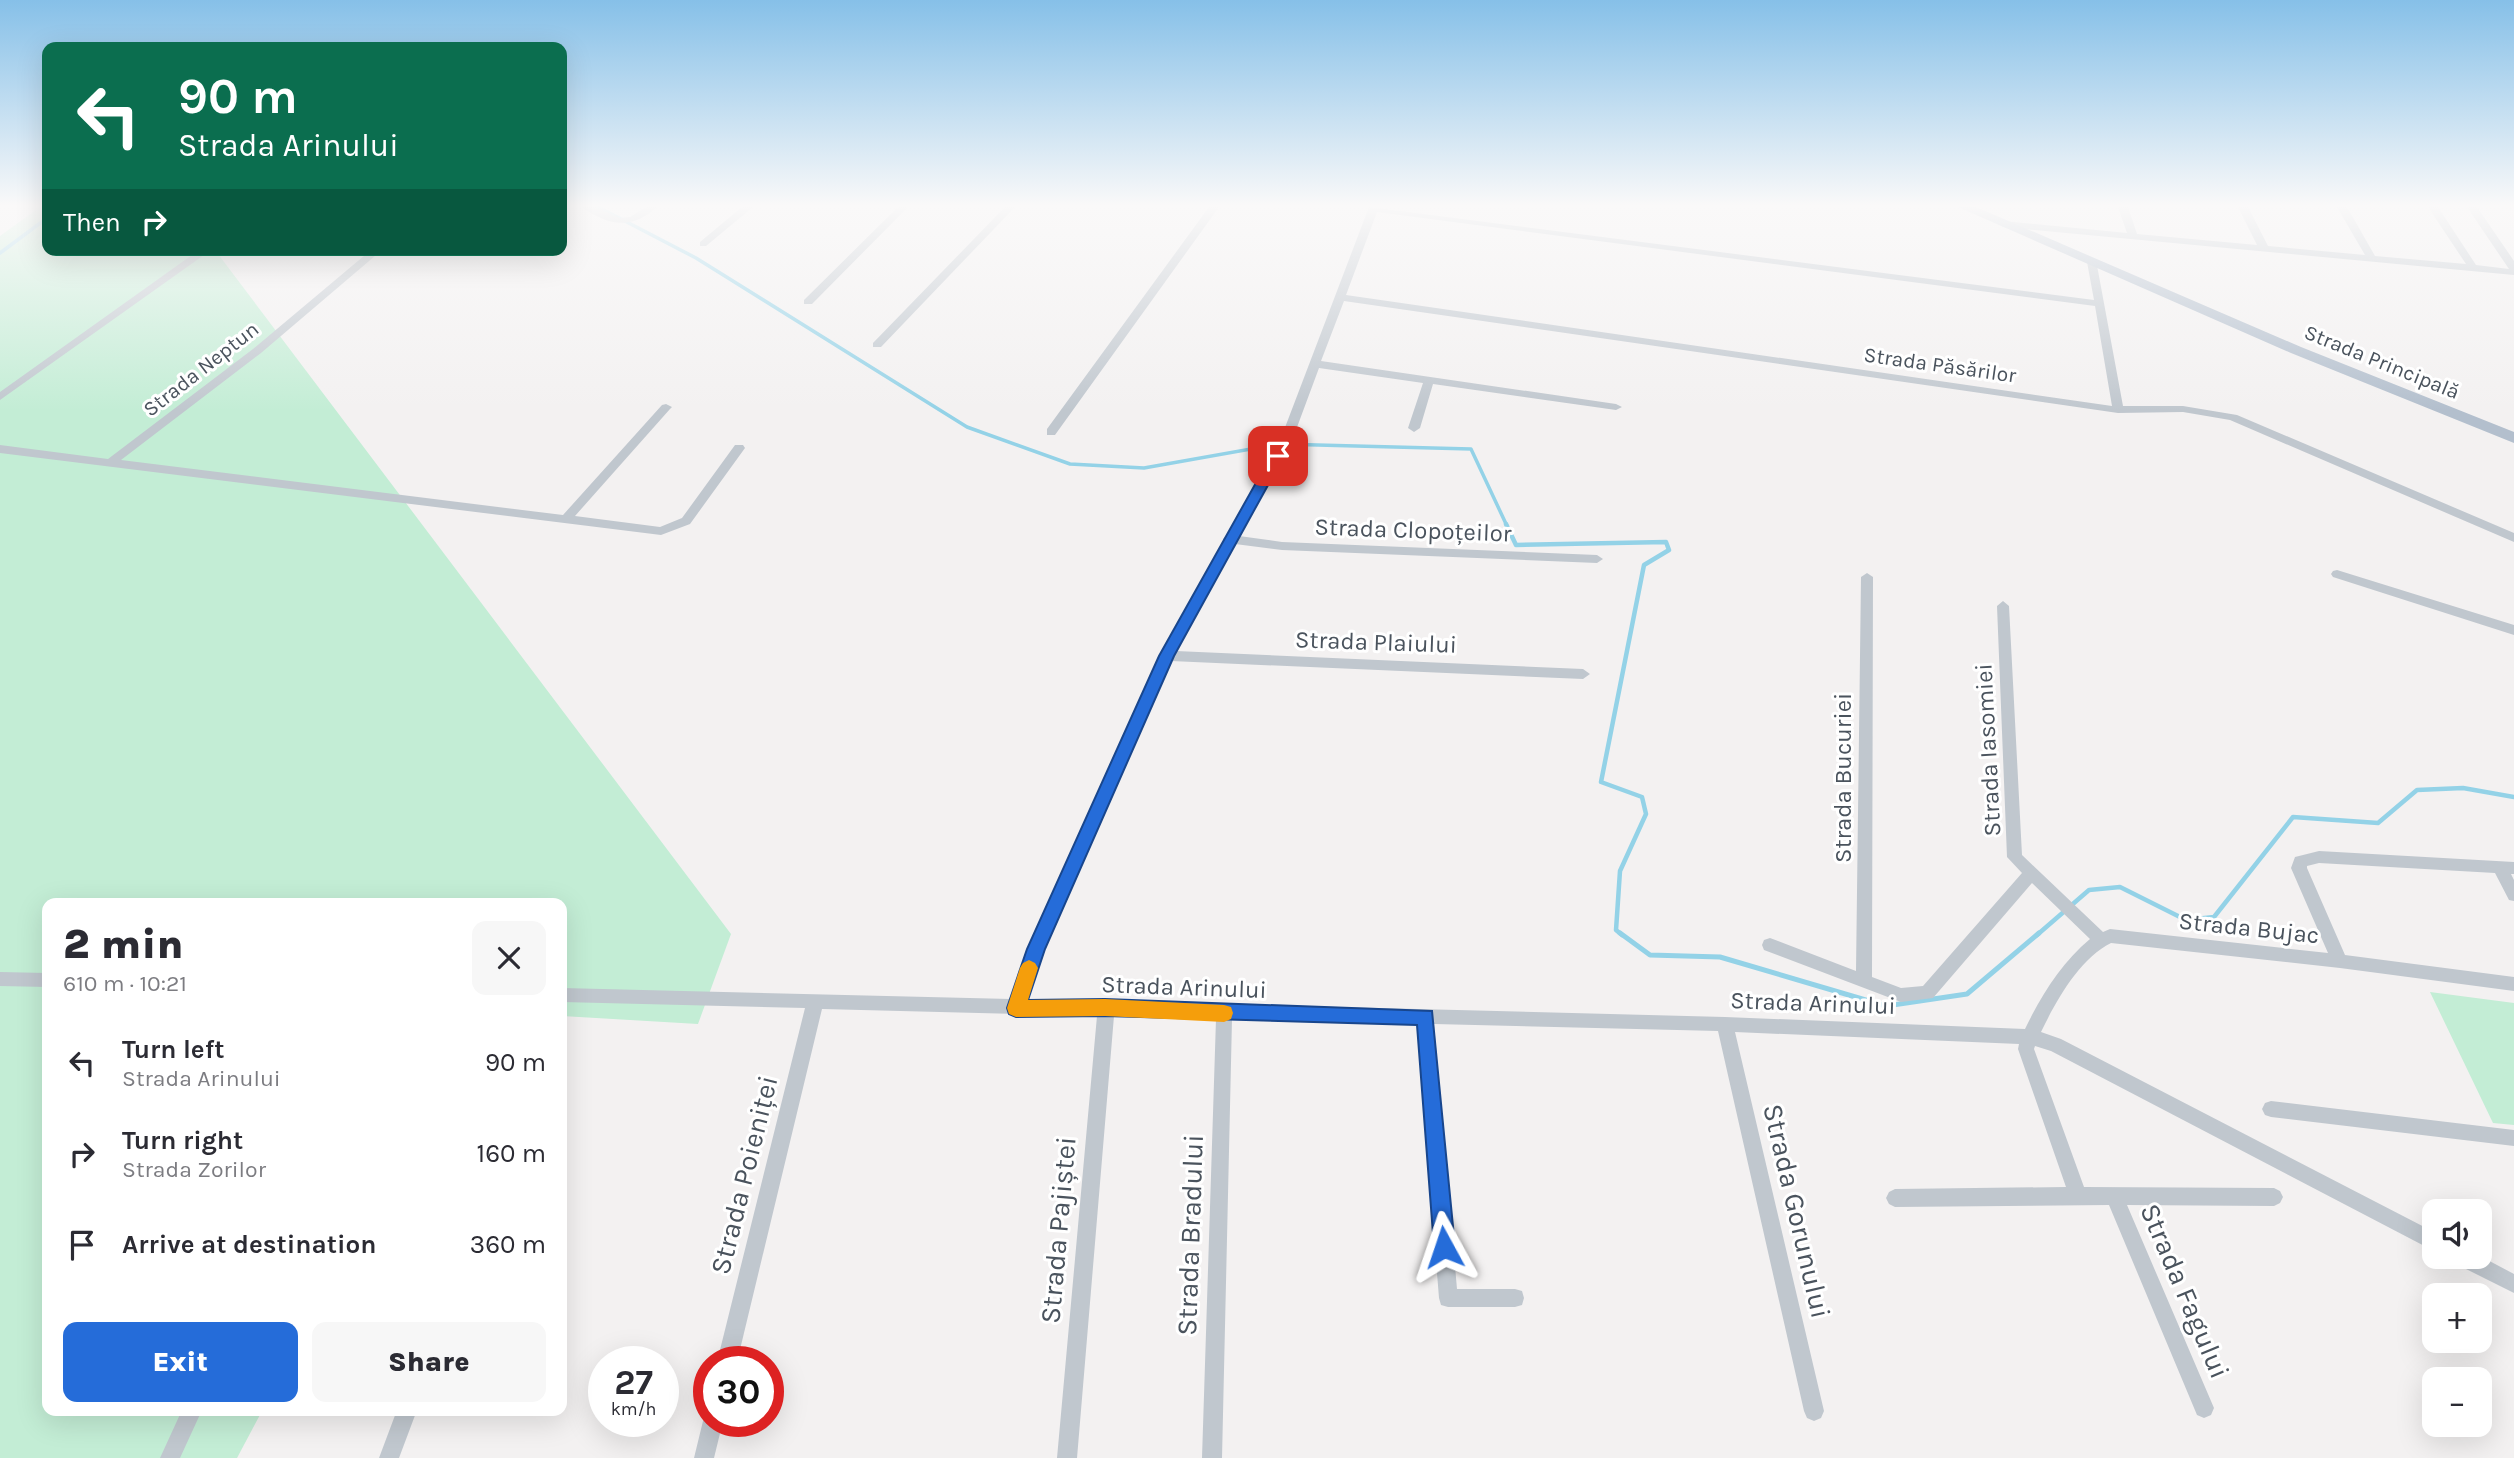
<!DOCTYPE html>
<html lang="en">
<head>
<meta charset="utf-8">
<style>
  :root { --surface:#fff; --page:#f7f7f7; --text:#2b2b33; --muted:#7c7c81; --accent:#256cd9 }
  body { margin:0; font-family:Karla,sans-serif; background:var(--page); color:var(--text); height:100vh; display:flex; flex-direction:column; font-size:26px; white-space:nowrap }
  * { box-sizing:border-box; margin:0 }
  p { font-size:23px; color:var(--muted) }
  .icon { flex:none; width:38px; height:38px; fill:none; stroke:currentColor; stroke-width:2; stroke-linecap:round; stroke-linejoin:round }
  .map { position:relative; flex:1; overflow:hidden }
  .sheet { position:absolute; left:42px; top:898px; width:525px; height:518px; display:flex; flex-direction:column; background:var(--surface); border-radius:14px; box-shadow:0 7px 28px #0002 }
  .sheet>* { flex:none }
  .guide { position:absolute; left:42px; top:42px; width:525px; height:214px; border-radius:14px; box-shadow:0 7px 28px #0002; background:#0b6e4f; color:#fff; overflow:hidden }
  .buttons { position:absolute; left:2422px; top:1199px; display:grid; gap:14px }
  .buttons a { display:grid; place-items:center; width:70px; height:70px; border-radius:14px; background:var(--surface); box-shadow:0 7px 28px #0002; font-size:35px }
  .speed { position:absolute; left:588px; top:1346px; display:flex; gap:14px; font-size:35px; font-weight:700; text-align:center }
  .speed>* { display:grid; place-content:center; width:91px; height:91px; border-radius:50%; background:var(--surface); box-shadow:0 7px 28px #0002; line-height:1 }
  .speed small { font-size:18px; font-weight:400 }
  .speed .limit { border:10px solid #d22; background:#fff; color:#111 }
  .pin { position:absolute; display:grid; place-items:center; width:60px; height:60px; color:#fff; margin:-30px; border-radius:14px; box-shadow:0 4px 10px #0006 }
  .me { position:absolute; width:77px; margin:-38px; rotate:355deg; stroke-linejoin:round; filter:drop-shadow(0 0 5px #0008) }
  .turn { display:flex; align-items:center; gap:24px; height:147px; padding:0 21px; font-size:32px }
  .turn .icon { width:91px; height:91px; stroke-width:2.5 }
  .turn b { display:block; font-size:49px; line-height:60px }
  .then { display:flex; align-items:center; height:66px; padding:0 21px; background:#0003; gap:14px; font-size:26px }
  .round { display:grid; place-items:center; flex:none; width:74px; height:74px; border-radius:14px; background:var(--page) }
  .head { display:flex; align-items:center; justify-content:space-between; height:119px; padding:0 21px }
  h1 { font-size:42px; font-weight:800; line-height:52px }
  .button { display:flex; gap:14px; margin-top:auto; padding:14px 21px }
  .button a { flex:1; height:80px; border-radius:14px; background:var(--accent); color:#fff; font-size:28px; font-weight:800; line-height:80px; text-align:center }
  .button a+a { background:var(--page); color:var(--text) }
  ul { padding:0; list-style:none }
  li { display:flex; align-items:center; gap:21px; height:91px; padding:0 21px }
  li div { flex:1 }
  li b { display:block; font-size:26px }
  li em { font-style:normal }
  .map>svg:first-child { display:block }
  .green { fill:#c3edd5 }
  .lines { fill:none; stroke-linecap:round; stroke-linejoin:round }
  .stream-far2 { stroke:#93d2e7; stroke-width:3.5 }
  .stream-far1 { stroke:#93d2e7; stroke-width:4.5 }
  .stream { stroke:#93d2e7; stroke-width:5 }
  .minor { fill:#c0c7ce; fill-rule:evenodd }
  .major { fill:#b3bfcd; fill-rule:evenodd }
  .route { fill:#256cd9; stroke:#18468d; stroke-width:2 }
  .slow { fill:#f59e0b }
  .labels { text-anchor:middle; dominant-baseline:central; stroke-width:6; stroke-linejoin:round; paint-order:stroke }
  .far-street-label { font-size:21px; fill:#4a535d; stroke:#fff }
  .street-label { font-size:24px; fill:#4a535d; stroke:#fff }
  .near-street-label { font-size:28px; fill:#4a535d; stroke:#fff }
</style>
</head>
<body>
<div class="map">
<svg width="2514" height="1458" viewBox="0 0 2514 1458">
  <rect width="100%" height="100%" fill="#f3f1f1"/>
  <!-- green -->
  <path class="green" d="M40,207H47V250H215L731,934L698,1024L562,1016V903H47V1410L262,1411L237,1458H0V236Z
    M2430,992L2514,1003V1125L2493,1123Z"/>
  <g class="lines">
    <!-- stream-far2 -->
    <path class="stream-far2" d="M598,207L696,258L967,427L1070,464L1144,468L1279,444L1471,449L1507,526
      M0,253L47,218"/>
    <!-- stream-far1 -->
    <path class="stream-far1" d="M1506,524L1516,545L1666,542L1669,550L1644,565L1601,782L1642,797L1646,814L1620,871L1616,930L1622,935
      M2037,935L2089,890L2120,887L2186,920L2214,917L2293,817L2378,823L2417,790L2463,788L2514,797"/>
    <!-- stream -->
    <path class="stream" d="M1620,933L1650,955L1720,957L1886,1006L1967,994L2039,933"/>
    <!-- minor -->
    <path class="minor" d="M582,207H595L620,218L630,217L646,207H657C632,230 608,226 582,207Z
      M742,207H753L706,246H700V242Z
      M898,207H908L812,304H804V300Z
      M1005,207H1015L881,347H873V343Z
      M1209,207H1219L1055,435H1047V429Z
      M1369,207L2094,300L2087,262L2096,260L2123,406H2183L2237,415L2514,533V542L2230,420L2183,412L2118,413L1344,301L1321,361L1616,404L1622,407L1616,410L1433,384L1420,428L1414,432L1408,428L1423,383L1319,368L1293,438L1239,536L1282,542L1597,555L1603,559L1597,563L1282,550L1235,544L1176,651L1583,669L1590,674L1583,679L1171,661L1044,949L1027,999L1725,1017L2025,1029C2041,996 2061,963 2090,939L2032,883L1933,998L1901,1002L1764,950L1762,945L1764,940L1770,938L1856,971L1861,577L1867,573L1873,577L1872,977L1901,988L1923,986L2022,873L2007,857L1997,606L2003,601L2009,606L2022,855L2103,932L2110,929L2328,953L2291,868L2295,857L2319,851L2514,862V874H2511L2514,880V901L2509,900L2495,873L2319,863L2307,866V868L2345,955L2514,977V991L2340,968L2111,943C2079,959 2056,1001 2041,1032L2061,1039L2434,1232V1251L2051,1051L2035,1046L2034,1049L2084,1187L2274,1188L2280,1191L2283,1197L2280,1203L2274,1206L2127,1205L2214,1408L2211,1415L2204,1418L2197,1415L2109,1205L1895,1207L1889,1204L1886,1198L1889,1192L1895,1189L2066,1187L2018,1049L2019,1044L1735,1032L1824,1411L1821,1418L1814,1421L1807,1418L1804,1411L1718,1031L1434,1024L1457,1289H1515L1522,1291L1524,1298L1522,1305L1515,1307H1448L1441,1305L1439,1298L1417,1024L1232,1019L1222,1458H1202L1216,1019L1114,1016L1077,1458H1057L1097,1016L822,1009L737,1362H717L805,1008L562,1002V988L1011,999L1028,949L1160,656L1224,541L1223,539L1227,535L1281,438ZM1377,212L2095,306L2112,406L1346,295Z
      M2118,207H2128L2137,234L2257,245L2238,207H2248L2268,246L2365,255L2337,207H2347L2375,256L2466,264L2428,207H2438L2476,265L2509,269L2467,207H2477L2514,261V275L2003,227L1998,224L2003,221L2127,233Z
      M199,250H211L0,400V392Z
      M371,250H382L261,353L121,460L563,515L662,405L666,404L672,407L670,409L575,516L660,527L682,518L735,445H743L745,448L690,524L661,535L0,453V445L108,459L253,349Z
      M2337,570L2514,625V635L2333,577L2331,574L2333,571Z
      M0,972L47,973V987L0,986Z
      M2271,1101L2514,1130V1146L2271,1117L2265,1115L2262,1109L2265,1103Z
      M2452,1256H2480L2514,1274V1293L2454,1263Z
      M182,1410H202L180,1458H160Z
      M397,1410H417L399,1458H379Z
      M709,1413V1421H723L714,1458H694L703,1421Z"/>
    <!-- major -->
    <path class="major" d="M1958,207H1976L2301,347L2514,432V443L2291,353Z"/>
  </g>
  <!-- sky -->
  <linearGradient id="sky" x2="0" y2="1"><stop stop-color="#86c0e8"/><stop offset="0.5" stop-color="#faf9f9"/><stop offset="1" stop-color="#faf9f9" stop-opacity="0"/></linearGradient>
  <rect width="2514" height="411" fill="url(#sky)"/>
  <!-- route -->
  <path class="route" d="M1278,452L1284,456L1174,656L1045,949L1028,1000L1105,999L1432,1011L1455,1247L1452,1254L1444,1258L1437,1254L1434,1247L1417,1025L1105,1016L1016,1017L1009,1014L1007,1008L1027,949L1159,656L1271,456Z"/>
  <!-- slow -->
  <path class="slow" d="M1029,960L1035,963L1038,968L1028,1000L1105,999L1224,1005L1231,1007L1233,1013L1231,1019L1224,1022L1105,1016L1016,1017L1009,1014L1007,1008L1020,968L1023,963Z"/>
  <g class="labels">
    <!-- far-street labels -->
    <g class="far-street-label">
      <text transform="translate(2382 362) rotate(22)">Strada Principală</text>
      <text transform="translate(1940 365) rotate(8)">Strada Păsărilor</text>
      <text transform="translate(201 369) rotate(-38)">Strada Neptun</text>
    </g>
    <!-- street labels -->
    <g class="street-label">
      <text transform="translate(1413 530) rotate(2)">Strada Clopoțeilor</text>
      <text transform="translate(1376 642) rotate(2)">Strada Plaiului</text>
      <text transform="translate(1988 750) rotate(-93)">Strada Iasomiei</text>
      <text transform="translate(1843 778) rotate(-90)">Strada Bucuriei</text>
      <text transform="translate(2249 928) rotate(6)">Strada Bujac</text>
      <text transform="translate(1184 987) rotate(2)">Strada Arinului</text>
      <text transform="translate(1813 1003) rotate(2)">Strada Arinului</text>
    </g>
    <!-- near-street labels -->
    <g class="near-street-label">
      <text transform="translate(744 1175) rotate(-76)">Strada Poieniței</text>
      <text transform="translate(1797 1211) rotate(77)">Strada Gorunului</text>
      <text transform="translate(1058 1230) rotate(-85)">Strada Pajiștei</text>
      <text transform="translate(1190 1235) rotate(-88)">Strada Bradului</text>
      <text transform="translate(2185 1291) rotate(67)">Strada Fagului</text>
    </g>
  </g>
</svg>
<div class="buttons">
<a><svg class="icon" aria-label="sound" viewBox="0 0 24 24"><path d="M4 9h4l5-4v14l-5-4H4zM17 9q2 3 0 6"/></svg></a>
<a>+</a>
<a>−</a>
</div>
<div class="speed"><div>27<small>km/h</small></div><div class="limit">30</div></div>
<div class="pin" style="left:1278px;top:456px;background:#d93025"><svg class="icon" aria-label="arrive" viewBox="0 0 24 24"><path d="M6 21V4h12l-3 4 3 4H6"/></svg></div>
<svg class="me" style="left:1444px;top:1247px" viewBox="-20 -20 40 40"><path d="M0-17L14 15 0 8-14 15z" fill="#256cd9" stroke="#fff" stroke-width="4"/></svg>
<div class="guide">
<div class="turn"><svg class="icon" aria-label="left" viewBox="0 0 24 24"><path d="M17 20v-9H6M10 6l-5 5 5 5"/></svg><div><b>90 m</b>Strada Arinului</div></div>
<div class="then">Then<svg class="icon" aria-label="right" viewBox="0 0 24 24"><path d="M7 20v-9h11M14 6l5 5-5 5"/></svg></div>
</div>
<section class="sheet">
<div class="head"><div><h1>2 min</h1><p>610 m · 10:21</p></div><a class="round"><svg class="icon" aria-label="close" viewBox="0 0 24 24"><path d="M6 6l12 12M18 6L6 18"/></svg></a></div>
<ul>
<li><svg class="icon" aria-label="left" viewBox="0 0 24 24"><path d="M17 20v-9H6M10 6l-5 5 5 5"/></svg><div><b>Turn left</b><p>Strada Arinului</p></div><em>90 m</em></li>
<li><svg class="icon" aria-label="right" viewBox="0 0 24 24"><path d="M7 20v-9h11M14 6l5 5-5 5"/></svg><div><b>Turn right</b><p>Strada Zorilor</p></div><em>160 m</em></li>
<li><svg class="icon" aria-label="arrive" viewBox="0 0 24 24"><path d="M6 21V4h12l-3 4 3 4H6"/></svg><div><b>Arrive at destination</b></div><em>360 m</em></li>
</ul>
<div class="button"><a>Exit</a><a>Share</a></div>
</section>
</div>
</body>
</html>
